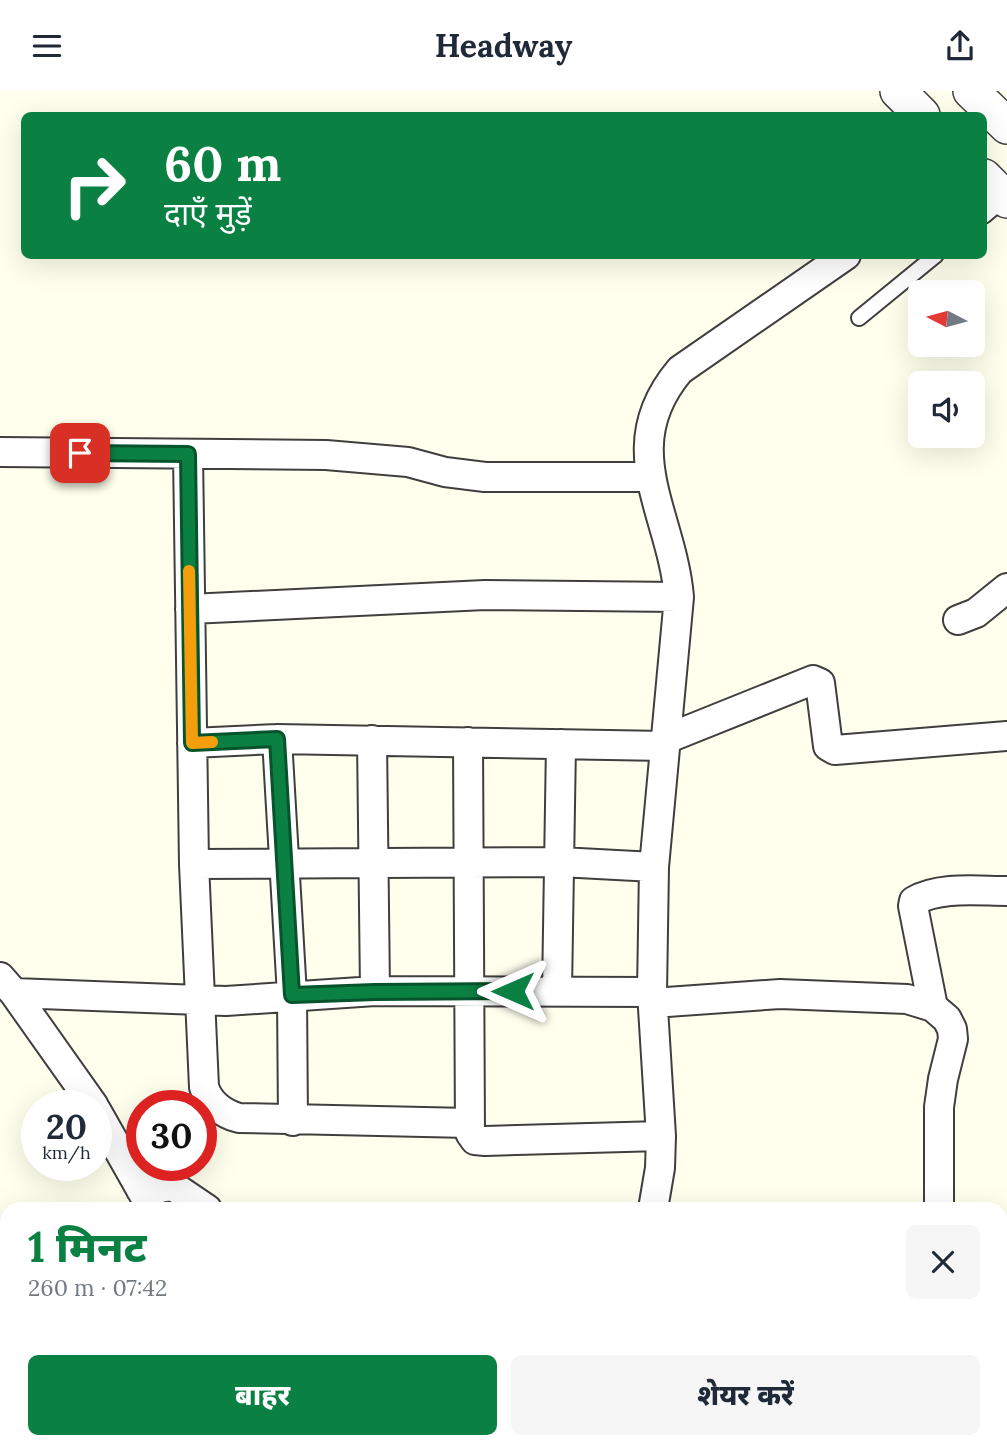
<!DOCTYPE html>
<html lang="hi">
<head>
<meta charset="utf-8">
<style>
  :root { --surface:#fff; --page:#f6f6f7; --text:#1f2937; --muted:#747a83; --accent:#0b8043 }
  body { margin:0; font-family:Lora,"Noto Sans Devanagari",serif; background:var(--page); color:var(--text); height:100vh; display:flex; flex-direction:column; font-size:26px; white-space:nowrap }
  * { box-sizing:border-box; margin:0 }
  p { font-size:23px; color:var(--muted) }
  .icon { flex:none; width:38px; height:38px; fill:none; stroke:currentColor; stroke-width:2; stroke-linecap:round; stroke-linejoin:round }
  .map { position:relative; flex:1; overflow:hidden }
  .sheet { position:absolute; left:0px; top:1111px; width:1008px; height:247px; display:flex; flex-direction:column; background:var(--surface); border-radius:21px 21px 0 0; box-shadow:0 7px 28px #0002 }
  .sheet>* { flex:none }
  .guide { position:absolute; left:21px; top:21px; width:966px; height:147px; border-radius:10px; box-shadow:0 7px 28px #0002; background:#0b8043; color:#fff; overflow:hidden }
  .needle { width:46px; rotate:276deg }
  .tools { position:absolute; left:908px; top:189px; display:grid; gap:14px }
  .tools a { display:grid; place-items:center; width:77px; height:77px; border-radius:10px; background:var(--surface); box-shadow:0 7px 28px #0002; font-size:35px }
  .speed { position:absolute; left:21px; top:999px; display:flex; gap:14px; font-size:35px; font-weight:700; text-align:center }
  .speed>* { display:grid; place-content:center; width:91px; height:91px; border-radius:50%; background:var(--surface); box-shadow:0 7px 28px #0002; line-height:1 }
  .speed small { font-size:18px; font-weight:400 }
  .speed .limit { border:10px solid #d22; background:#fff; color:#111 }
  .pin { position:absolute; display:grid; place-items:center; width:60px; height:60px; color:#fff; margin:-30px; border-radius:14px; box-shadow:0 4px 10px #0006 }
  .me { position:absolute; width:77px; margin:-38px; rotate:270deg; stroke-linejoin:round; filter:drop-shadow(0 0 5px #0008) }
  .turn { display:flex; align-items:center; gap:24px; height:147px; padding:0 28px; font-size:32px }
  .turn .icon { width:91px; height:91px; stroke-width:2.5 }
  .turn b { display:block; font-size:49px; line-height:60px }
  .round { display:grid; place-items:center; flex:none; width:74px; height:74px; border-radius:10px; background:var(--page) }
  .summary { display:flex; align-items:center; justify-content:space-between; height:119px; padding:0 28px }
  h1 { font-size:42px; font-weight:800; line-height:52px; color:var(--accent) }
  .button { display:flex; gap:14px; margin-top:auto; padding:14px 28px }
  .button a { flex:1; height:80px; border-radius:10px; background:var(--accent); color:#fff; font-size:28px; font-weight:800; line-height:80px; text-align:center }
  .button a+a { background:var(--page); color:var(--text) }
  header { display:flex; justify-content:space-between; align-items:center; height:91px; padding:0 28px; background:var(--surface); font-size:32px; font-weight:800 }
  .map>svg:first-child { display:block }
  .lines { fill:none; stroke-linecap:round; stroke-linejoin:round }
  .service-casing { stroke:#3f3f3f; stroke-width:18 }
  .minor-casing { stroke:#3f3f3f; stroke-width:32 }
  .tertiary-casing { stroke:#3f3f3f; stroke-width:38 }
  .service { stroke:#fff; stroke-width:14 }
  .minor { stroke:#fff; stroke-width:28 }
  .tertiary { stroke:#fff; stroke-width:35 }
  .route-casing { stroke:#07532c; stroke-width:18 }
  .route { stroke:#0b8043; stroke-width:12 }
  .slow { stroke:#f59e0b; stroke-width:12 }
</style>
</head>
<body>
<header><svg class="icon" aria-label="menu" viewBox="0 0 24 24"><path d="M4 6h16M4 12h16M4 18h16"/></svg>Headway<svg class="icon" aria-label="share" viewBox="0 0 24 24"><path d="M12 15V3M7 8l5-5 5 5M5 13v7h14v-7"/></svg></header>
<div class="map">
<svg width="1007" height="1357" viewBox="0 0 1007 1357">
  <rect width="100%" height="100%" fill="#feffec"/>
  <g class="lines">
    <!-- service casing -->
    <g class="service-casing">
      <path id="service" d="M984,125L1004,108
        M859,227L936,164"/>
    </g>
    <!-- minor casing -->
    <g class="minor-casing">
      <path id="minor" d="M0,361L326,364L408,371L445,381L485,386H650
        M188,363L194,773L204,996C209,1012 223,1023 239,1027L469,1032
        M190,518L485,504L679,506
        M958,529L976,522L1007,497
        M277,648L292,904L293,1030
        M666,648L813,589L820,592L828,655L835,659L1007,645
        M372,649L375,900
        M468,651L470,1042L475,1049L485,1050L661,1045
        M192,652L277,648L665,655
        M194,773L560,771L654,776
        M0,886L14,902L94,1015
        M557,900L561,653
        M14,902L226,910L375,900L652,901
        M653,912L780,903L907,908L933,916L947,928L952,938L953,948L943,988L939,1016V1118
        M933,916L913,815L914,810C940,795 978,800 1007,800
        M96,1019L152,1118
        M141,1099L173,1095L207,1118
        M653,1118L660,1077L661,1045L652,901L654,776L679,506C672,422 614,357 680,279L846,164
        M296,1351L299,1357
        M445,1357H464
        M623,1357L624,1351"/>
    </g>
    <!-- tertiary casing -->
    <g class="tertiary-casing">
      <path id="tertiary" d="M898,0L922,24
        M971,0L1007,35
        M984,86L1007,109"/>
    </g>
    <!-- service -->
    <use href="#service" class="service"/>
    <!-- minor -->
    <use href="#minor" class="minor"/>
    <!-- tertiary -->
    <use href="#tertiary" class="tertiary"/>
  </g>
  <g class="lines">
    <!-- route casing -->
    <g class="route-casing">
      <path id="route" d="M80,362L188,363L192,652L277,648L292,904L375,901L513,900"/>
    </g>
    <!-- route -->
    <use href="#route" class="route"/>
    <!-- slow -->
    <path class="slow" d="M189,480L192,652L212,651"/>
  </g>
</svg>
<div class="tools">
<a><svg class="needle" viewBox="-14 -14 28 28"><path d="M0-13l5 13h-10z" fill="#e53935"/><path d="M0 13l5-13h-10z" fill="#747a83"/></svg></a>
<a><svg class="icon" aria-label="sound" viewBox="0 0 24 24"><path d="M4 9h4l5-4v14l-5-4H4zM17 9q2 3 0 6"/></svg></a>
</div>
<div class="speed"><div>20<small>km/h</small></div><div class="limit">30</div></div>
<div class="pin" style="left:80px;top:362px;background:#d93025"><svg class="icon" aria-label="arrive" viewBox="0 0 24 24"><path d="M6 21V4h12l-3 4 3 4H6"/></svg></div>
<svg class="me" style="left:513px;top:900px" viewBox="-20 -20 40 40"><path d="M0-17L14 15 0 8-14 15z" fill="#0b8043" stroke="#fff" stroke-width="4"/></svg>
<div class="guide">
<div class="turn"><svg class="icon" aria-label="right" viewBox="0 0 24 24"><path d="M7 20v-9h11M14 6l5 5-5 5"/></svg><div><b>60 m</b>दाएँ मुड़ें</div></div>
</div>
<section class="sheet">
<div class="summary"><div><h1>1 मिनट</h1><p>260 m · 07:42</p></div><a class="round"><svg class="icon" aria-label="close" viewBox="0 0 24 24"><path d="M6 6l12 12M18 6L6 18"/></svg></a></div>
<div class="button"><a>बाहर</a><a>शेयर करें</a></div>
</section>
</div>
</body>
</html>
